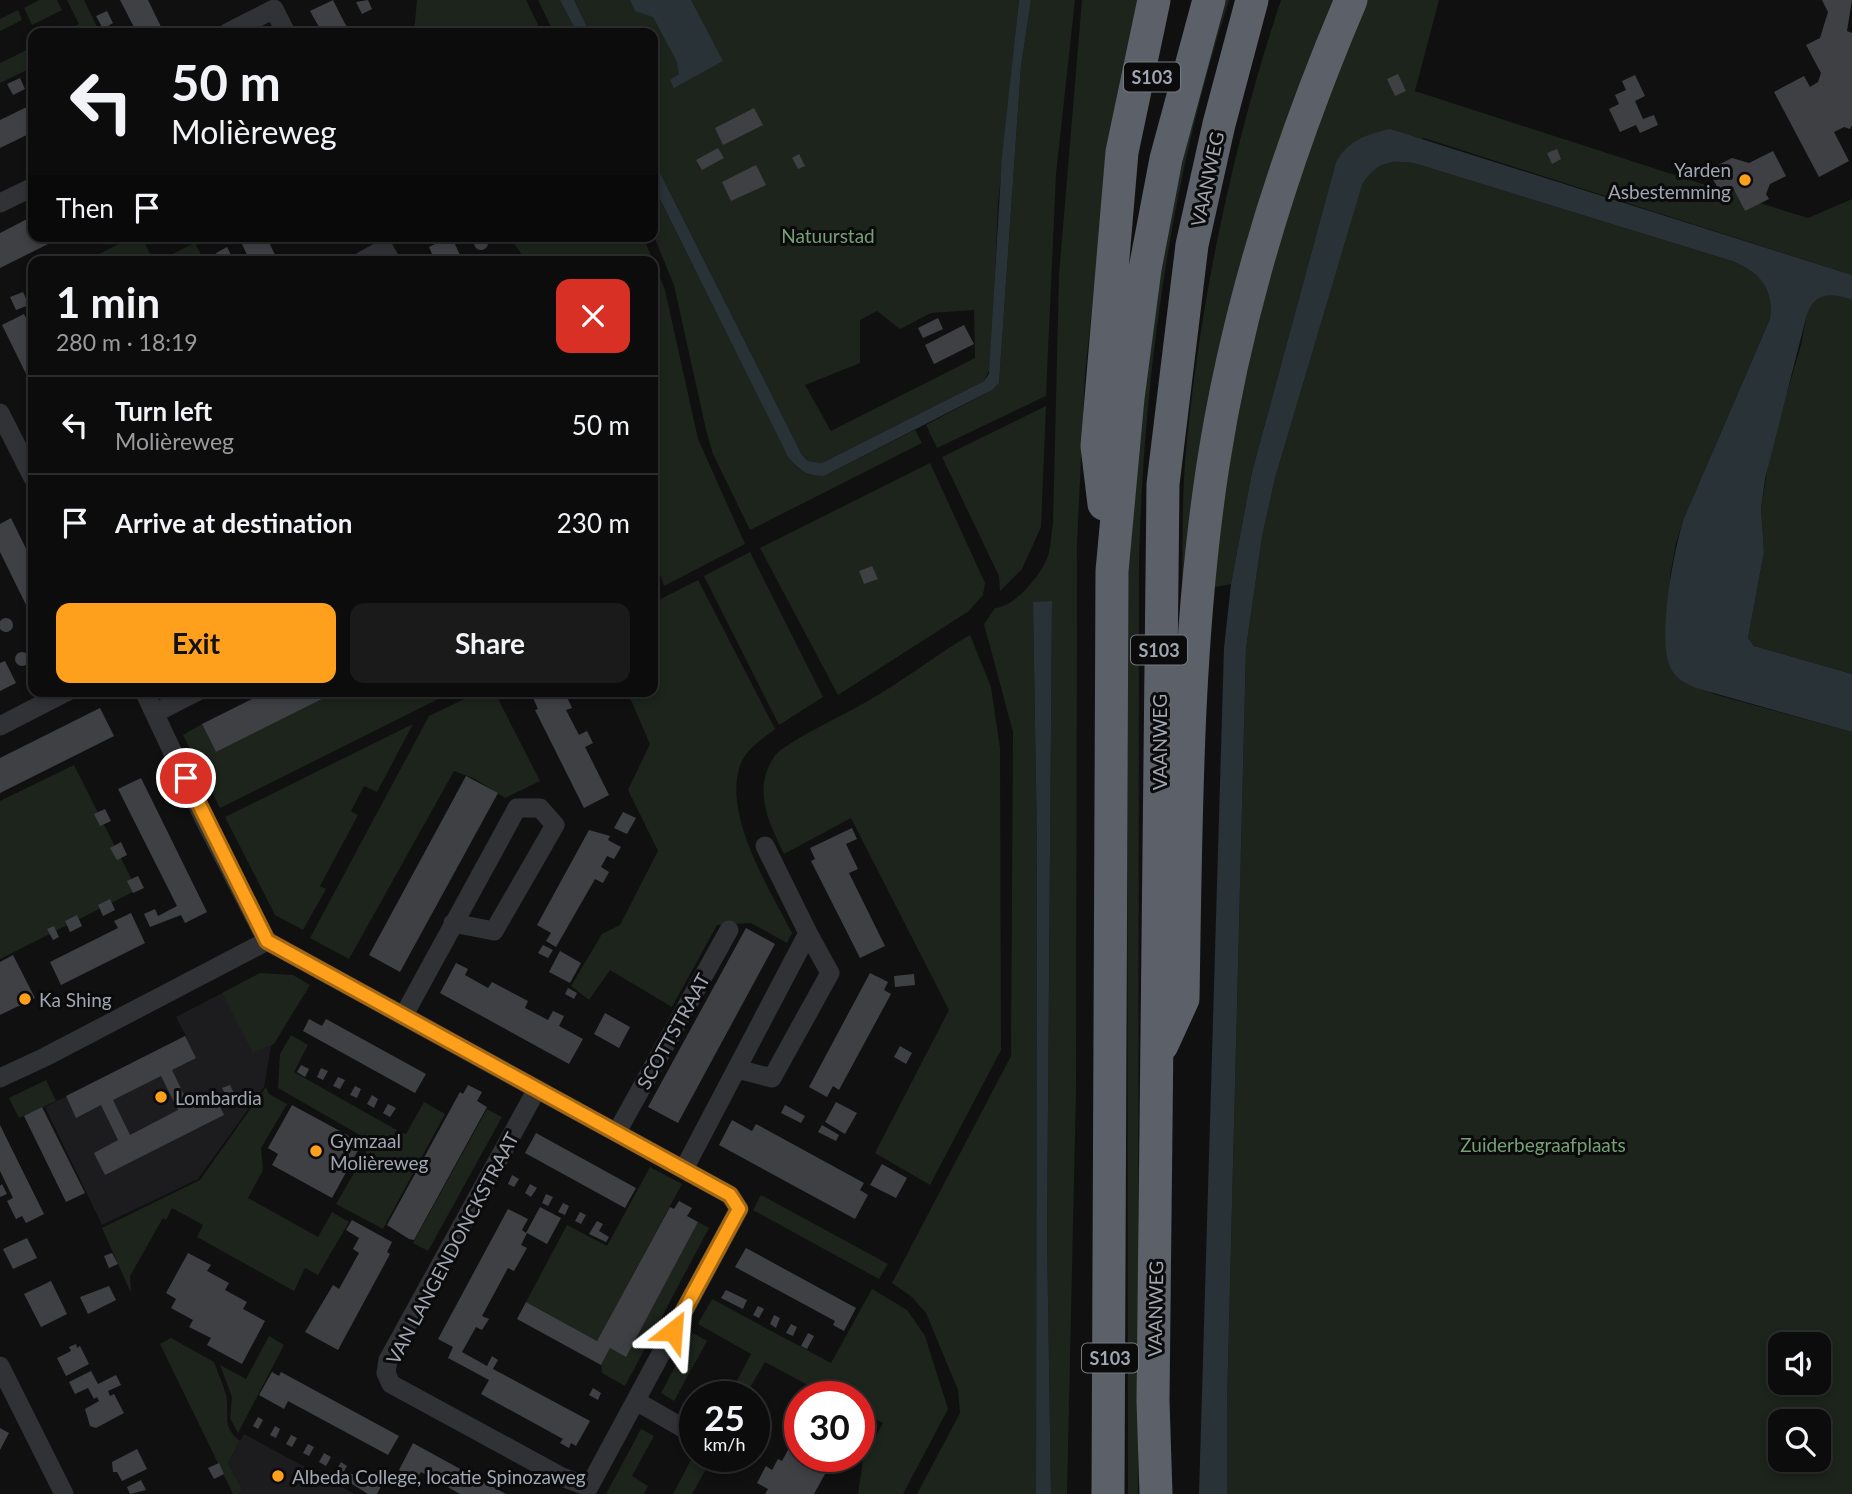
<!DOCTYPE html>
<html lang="en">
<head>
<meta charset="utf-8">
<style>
  :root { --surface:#0c0c0d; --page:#1a1a1b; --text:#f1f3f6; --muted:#9a9b9d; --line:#2c2c2e; --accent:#fea01b }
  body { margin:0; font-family:Lato,sans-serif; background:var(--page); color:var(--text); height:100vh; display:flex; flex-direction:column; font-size:26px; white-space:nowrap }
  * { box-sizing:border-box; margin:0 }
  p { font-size:23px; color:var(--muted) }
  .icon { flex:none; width:38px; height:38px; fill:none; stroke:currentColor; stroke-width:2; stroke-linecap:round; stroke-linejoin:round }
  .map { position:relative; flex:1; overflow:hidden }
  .details { position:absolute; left:28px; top:256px; width:630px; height:441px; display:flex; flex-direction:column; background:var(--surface); border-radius:14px; box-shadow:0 4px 10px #0003,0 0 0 2px var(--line) }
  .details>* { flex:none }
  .top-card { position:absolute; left:28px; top:28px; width:630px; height:214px; border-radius:14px; box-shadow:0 4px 10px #0003,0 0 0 2px var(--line); background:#0c0c0d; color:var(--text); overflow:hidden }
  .buttons { position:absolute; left:1768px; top:1332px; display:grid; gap:14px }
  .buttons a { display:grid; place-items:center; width:63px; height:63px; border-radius:14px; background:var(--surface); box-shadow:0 4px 10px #0003,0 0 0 2px var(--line); font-size:35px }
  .speed { position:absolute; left:679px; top:1381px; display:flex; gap:14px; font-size:35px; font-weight:700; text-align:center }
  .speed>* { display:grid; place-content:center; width:91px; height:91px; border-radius:50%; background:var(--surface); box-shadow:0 4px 10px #0003,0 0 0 2px var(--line); line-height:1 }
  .speed small { font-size:18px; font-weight:400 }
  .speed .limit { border:10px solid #d22; background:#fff; color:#111 }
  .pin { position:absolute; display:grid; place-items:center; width:60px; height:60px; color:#fff; margin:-30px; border:4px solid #fff; border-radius:50%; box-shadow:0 2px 7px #0007 }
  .me { position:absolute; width:77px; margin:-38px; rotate:28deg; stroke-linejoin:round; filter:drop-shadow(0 0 5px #0008) }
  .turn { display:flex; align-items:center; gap:24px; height:147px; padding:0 28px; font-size:32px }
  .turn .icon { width:91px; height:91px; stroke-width:2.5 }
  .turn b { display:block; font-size:49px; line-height:60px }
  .then { display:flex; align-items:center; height:66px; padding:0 28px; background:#0003; gap:14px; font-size:26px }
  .round { display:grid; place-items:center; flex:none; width:74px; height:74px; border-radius:14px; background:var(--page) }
  .headline { display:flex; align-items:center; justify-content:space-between; height:119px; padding:0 28px }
  h1 { font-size:42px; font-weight:700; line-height:52px }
  .primary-button { display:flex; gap:14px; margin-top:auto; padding:14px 28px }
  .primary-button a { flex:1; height:80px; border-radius:14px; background:var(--accent); color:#111; font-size:28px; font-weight:700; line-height:80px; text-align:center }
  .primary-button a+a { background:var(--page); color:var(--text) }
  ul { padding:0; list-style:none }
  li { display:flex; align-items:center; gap:21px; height:98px; padding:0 28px; border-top:2px solid var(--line) }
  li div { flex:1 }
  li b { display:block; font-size:26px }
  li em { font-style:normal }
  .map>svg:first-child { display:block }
  .built { fill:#1c1c1e }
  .green { fill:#1c241c; fill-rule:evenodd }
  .water { fill:#283237 }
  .building { fill:#3e4044; fill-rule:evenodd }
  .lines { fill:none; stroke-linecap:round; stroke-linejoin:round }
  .street { stroke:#303236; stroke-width:19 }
  .highway { stroke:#5c6068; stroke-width:33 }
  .route-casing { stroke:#a56812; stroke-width:18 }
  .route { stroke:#fea01b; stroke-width:12 }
  .poi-dot { fill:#fea01b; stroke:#0b0b0c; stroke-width:2.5 }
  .labels { text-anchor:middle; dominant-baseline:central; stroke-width:6; stroke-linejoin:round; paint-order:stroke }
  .shield { fill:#0b0b0c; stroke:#737881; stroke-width:2 }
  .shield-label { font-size:18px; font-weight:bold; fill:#a0a7b3 }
  .poi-label { font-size:19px; fill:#a0a7b3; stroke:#0b0b0c; text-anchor:start }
  .street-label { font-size:19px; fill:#a0a7b3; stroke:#0b0b0c }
  .park-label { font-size:19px; fill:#76a075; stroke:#0b0b0c }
</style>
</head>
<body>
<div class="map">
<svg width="1852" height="1494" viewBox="0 0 1852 1494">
  <rect width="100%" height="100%" fill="#101011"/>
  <!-- built -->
  <path class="built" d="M259,974L308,985L271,1046L264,1087L198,1179L102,1225L45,1107L186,1036L176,1017Z
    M244,1434L355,1494H239L242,1489L228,1463Z"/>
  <!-- green -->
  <path class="green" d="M39,0H57L62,10L32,25L24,8Z
    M67,0H84L100,33H62L79,24Z
    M417,0H526L542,33H414Z
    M538,0H560L577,33H554Z
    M574,0H1019L998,203L991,367L984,381L822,463L808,461L802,455L653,159V33H590ZM974,310L975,358L831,431L805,385L860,363V320L877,311L900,329L931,313Z
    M1031,0H1075L1056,174L1046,396L937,448L926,425L992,390L999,383L1021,66Z
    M1082,0H1141L1097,259L1085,375L1077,543L1076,1090L1067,1494H1051L1047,1235L1052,601L1033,603L1037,843L1036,1494H917L960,1413L958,1390L926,1313L912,1297L892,1283L1011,1056L1013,732L984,624L995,608C1016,606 1041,575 1048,556C1051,546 1051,533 1053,523L1059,275Z
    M1222,0H1229C1171,179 1144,372 1139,560L1138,1494H1128L1127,517L1168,220Z
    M1281,0H1336L1182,609C1183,553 1181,496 1187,440C1202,291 1234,142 1281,0Z
    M1364,0H1439L1415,91L1718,189L1721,194L1733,188L1745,211L1760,203L1808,218L1852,199V275L1424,138L1336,162L1252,472L1231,584L1210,588L1218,511L1271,248Z
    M18,10L22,20L0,31V19Z
    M33,47V67L0,83V63Z
    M1391,160L1417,164L1732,261C1759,272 1774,288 1770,319L1684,518L1676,543L1670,576L1683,682L1717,695L1852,732V1494H1227V1404L1246,648L1262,537L1275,478L1362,184L1378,164ZM1780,1344H1818V1382H1780ZM1780,1421H1818V1460H1780Z
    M653,185L788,457L799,469L824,476L915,430L922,443L750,530L713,454L706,430L674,285L653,234Z
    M135,236H141L154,261H85Z
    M509,236H643L665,290L698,439L745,544L664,586L653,553V261H526Z
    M195,243L204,261H159L194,243Z
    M1822,295H1836L1852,300V674L1754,646L1748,638L1764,552L1761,509L1771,447L1801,345L1807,313L1812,302Z
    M1046,406L1041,527L1022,569L1000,591L999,576L942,457Z
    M930,463L985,583L983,595L969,611L838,695L760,548Z
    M750,552L823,697L779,725L704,576Z
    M698,580L775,729C761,740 743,751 739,769C725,819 770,890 792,933L787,943L751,923L717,925L672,1007L610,970L589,1000L571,986L602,934L620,925L658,851L628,790L650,744L627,691H653V603Z
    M970,635L991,687L1000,748L1001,1050L930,1185L875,1153L949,1010L851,818L784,854C769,823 752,790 774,757C783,743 848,713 866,702C902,682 934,656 970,635Z
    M338,691H454L220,808L183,735L202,724L216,752Z
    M481,691H494L540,781L505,798L475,779L454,771L349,959L310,938L429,716Z
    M413,724L377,792L364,786L351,811L358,815L320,886L326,889L303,930L275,915L225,817Z
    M74,765L137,890L0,959V801Z
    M260,973L293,975L310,985L274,1044L253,1053L222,993Z
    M291,1035L308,1045L294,1072L400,1132L406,1134L424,1102L445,1114L383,1229L336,1204L372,1142L278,1088L280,1054Z
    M46,1080L56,1101L19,1118L9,1098Z
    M266,1087L269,1094L287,1104L261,1148L263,1170L248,1198L318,1237L332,1212L349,1222L318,1275L305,1268L294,1291L197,1237L203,1225L172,1208L166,1220L163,1218L130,1276L131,1293L102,1228L200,1180Z
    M487,1109L502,1117L428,1251L413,1243Z
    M650,1167L682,1184L597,1341L526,1302L567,1225L607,1246Z
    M761,1195L888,1264L879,1279L753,1210Z
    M698,1222L709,1228L625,1386L602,1373L601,1365L610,1348L626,1356Z
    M872,1289L907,1310L925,1336L948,1409L903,1494H858L863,1460L883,1423L859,1410V1396H828L765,1362L745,1396H729L751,1354L698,1324L712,1299L831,1363Z
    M693,1333L707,1341L674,1401L661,1393Z
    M269,1336L284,1345L238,1433L230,1418L232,1397L220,1365L246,1379Z
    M171,1338L214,1362C218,1373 223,1384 226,1395C230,1415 221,1427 240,1441L228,1463L242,1489L239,1494H233L160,1344Z
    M641,1429L654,1436L632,1476L648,1486L644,1494H606Z
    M692,1458L707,1467L692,1494H673Z"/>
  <!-- water -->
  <path class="water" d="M560,0H574L590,33H577Z
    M630,0H691L723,61L674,88L670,80L679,74L677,62L653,17L635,11Z
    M1019,0H1031L1021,66L999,383L992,390L824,476C807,476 799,470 788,457L653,185V159L802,455L808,461L822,463L984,381L989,374L1002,156Z
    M1390,129L1852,275V300C1831,293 1816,291 1807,314L1765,479L1761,509L1764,552L1748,638L1754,646L1852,674V732L1696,688C1684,683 1673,677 1669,664C1658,634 1674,549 1684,518L1770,319C1774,288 1759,272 1732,261L1417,164C1391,159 1377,161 1362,185L1275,478L1262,537L1246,648L1227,1404V1494H1199L1224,648L1231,584L1252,472L1336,162C1349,140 1365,135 1390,129Z
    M1052,601L1047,1235L1051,1494H1036L1037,843L1033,602Z"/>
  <!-- building -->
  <path class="building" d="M120,0H148L164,33H137Z
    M333,0L341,16L350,33H322L319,27L310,11Z
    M368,0L372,9L362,14L356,2Z
    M1822,0H1852L1847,31L1852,33V125L1850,129L1844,127L1834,132L1849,161L1819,177L1774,92L1804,76L1810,87L1818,82L1821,73L1806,45L1820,38L1828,12Z
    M107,11L113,23L103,29L96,16Z
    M1398,74L1406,91L1395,96L1387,79Z
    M1635,75L1645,96L1635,101L1643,119L1654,115L1658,125L1640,133L1636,125L1620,132L1609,109L1619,104L1615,95L1626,90L1622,81Z
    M20,78L25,89L13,95L7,84Z
    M33,104V132L0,148V120Z
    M754,108L763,125L723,145L715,128Z
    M718,148L724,158L702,170L696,160Z
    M1557,149L1561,159L1552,164L1547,153Z
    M1773,151L1786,176L1770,184L1766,194L1769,199L1745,211L1733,188L1721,194L1708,170L1732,158L1749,163Z
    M799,154L805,166L798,169L792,158Z
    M756,165L766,185L731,201L722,182Z
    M33,216V236H64L0,268V233Z
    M474 243a7 7 0 1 1 14 0a7 7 0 1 1-14 0Z
    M238,236H266L278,261H250Z
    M451,236L463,261H435L429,247Z
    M227,247L233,259L221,261L216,253Z
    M23,292L29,305L16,310L10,297Z
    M24,314L33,332V388L2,325Z
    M938,318L943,329L923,338L918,328Z
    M964,325L974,344L934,364L925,345Z
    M11,518L33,563V619L0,552V524Z
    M872,566L878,579L864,584L859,571Z
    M-1 625a7 7 0 1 1 14 0a7 7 0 1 1-14 0Z
    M15 659a7 7 0 1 1 14 0a7 7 0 1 1-14 0Z
    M5,661L16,683L0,691V663Z
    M268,691H338L216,752L202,724Z
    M547,691H573L566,695L572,708L566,710L579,735L587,731L593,743L585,747L609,795L584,808L535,710L538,709L533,698Z
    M100,708L114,736L0,793V758Z
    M466,776L498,793L400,972L369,955Z
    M141,778L207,912L185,923L181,915L150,927L144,914L155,909L158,916L177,906L118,789Z
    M105,809L111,821L100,826L94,814Z
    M623,812L636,818L627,834L614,828Z
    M852,828L857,839L846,844L858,869L849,873L885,946L860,958L811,861L815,859L810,848Z
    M589,830L610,836L608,840L621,847L614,859L607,856L601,867L609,872L603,883L595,879L556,947L546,941L551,933L537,925Z
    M121,842L127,855L117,860L110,848Z
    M138,876L144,888L133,893L127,881Z
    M110,899L115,910L103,916L98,905Z
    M131,913L145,943L61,985L50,962L118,928L114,921Z
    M77,915L82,926L70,932L65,921Z
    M54,926L59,937L53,940L47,929Z
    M746,928L775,944L678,1123L648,1107Z
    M543,945L553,950L548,958L538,953Z
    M560,951L581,963L570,983L549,972Z
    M13,955L35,998L0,1015V962Z
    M456,963L468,969L465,975L488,988L492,982L528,1001L525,1008L548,1020L553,1011L564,1016L559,1026L583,1039L569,1064L440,993Z
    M870,973L888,982L884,990L891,994L839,1090L833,1086L827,1097L809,1087Z
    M914,974L915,985L895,987L894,976Z
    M568,988L577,993L574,999L565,994Z
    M605,1013L630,1027L619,1048L594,1034Z
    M309,1019L322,1026L326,1019L426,1074L415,1093L303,1031Z
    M185,1036L196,1058L172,1070L189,1105L213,1093L224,1115L105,1175L94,1153L118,1140L101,1105L76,1118L66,1096ZM161,1076L178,1110L130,1135L113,1100Z
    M900,1046L912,1053L906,1064L894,1057Z
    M301,1065L309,1069L305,1077L297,1072Z
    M321,1068L328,1071L323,1080L317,1077Z
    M338,1077L345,1080L340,1089L333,1086Z
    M230,1085L237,1100L230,1103L222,1088Z
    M468,1085L482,1092L477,1101L487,1107L414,1240L409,1239L387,1225L460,1092L463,1094Z
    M355,1086L361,1089L357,1098L350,1095Z
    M372,1095L378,1099L374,1108L367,1104Z
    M836,1102L857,1113L845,1134L825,1122Z
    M388,1104L396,1108L390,1117L383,1113Z
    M292,1105L362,1143L332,1198L272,1165L278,1154L268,1148Z
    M785,1105L805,1116L801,1123L781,1113Z
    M42,1107L85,1193L66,1202L24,1116Z
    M732,1120L752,1131L756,1124L864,1183L860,1190L868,1195L855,1219L719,1145Z
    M0,1125L44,1214L26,1223L22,1216L16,1219L7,1201L13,1198L0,1171Z
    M822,1125L839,1135L836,1141L818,1132Z
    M536,1133L636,1188L625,1208L525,1153Z
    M882,1164L907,1178L896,1198L870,1185Z
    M512,1175L519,1179L514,1187L508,1184Z
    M2,1184L7,1194L0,1197V1186Z
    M530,1184L537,1188L531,1197L525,1193Z
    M546,1194L553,1197L548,1206L542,1203Z
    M679,1201L692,1208L687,1216L698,1222L626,1357L610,1348L601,1365L517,1319L526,1302L597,1341L670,1207L674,1209Z
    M563,1203L569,1206L565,1215L558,1212Z
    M540,1207L561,1218L547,1244L527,1233L521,1245L527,1248L514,1271L508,1268L482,1316L489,1319L482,1330L476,1327L462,1352L487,1366L492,1356L498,1360L493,1369L590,1421L576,1446L571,1443L569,1448L560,1443L563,1439L481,1394L489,1380L448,1358L453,1347L438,1339L508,1209L528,1219L522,1230L526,1233Z
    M580,1212L586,1215L581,1224L575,1221Z
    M352,1220L392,1242L387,1252L390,1254L338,1350L305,1332L333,1285L339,1289L359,1253L353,1249L359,1238L346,1230Z
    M597,1221L603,1224L599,1231L609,1237L606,1242L589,1234Z
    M27,1238L37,1258L13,1269L3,1249Z
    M746,1248L856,1308L844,1331L833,1325L835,1321L735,1267Z
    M112,1253L118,1264L109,1268L104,1256Z
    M188,1253L211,1265L207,1271L229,1283L225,1290L247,1302L243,1309L265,1321L242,1364L207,1345L211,1338L189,1327L193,1320L171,1308L176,1299L166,1293Z
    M51,1281L67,1314L41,1327L24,1294Z
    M109,1286L116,1300L88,1314L80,1297Z
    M726,1290L747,1300L743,1309L721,1298Z
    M758,1306L764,1309L759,1318L753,1315Z
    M774,1315L780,1318L776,1328L770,1324Z
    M791,1324L797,1327L793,1336L786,1333Z
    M808,1333L814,1336L807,1349L801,1346Z
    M76,1344L77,1348L80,1346L89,1364L66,1376L57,1358L71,1351L69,1347Z
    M91,1371L98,1384L116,1375L121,1385L108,1391L110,1396L114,1394L124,1413L96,1428L90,1426L85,1409L99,1401L97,1397L94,1399L88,1388L75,1394L69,1382Z
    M272,1372L279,1376L281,1372L399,1436L388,1455L288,1401L284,1409L259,1395Z
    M593,1388L601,1393L598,1400L589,1395Z
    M258,1417L263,1420L258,1429L253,1426Z
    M275,1426L280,1429L276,1438L270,1435Z
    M0,1428L9,1433L0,1450Z
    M800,1428V1456H835L814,1494H765L768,1489L757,1483L766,1466L772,1470L778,1459L782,1461Z
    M291,1435L297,1438L292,1447L286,1444Z
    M413,1443L431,1453L506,1494H460L421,1472L416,1480L399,1470Z
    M308,1444L314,1447L309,1456L303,1453Z
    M137,1449L147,1469L122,1481L117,1472H113L112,1462Z
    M324,1453L331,1457L326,1466L319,1462Z
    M341,1462L347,1466L342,1475L336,1471Z
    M219,1463L224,1474L214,1479L208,1468Z
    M348,1472L371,1484L375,1478L383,1482L377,1494H368L344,1479Z
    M141,1480L146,1490L130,1494L127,1487Z"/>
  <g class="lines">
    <!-- street -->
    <path class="street" d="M227,33L274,9L286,33
      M0,203L33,187
      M362,261L384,249L391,261
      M0,413L33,478
      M144,691L205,821L267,941L730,1195L739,1209L589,1487L562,1477L391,1384L386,1373L388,1360L537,1089
      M157,712L198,691
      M0,726L68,691
      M404,1015L517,808H540L555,825L494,931L453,923
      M737,1069L772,1078L830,973L808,933
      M0,1078L45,1057L267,941
      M617,1132L729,930
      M684,1169L808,933L765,846
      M0,1366L64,1494
      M636,1401L695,1435
      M731,1456L738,1460"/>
    <!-- highway -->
    <path class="highway" d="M1104,504L1097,446L1122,152L1154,0
      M1162,1045L1183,999C1186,822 1186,641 1213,465C1238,303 1287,150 1351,0
      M1108,1494L1112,571L1128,398L1145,269L1166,159L1209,0
      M1156,1494L1153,1401L1163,484L1192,245L1219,124L1252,0"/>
  </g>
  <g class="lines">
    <!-- route casing -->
    <g class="route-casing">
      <path id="route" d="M186,778L267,941L730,1195L739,1209L673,1331"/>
    </g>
    <!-- route -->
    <use href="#route" class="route"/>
  </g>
  <!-- markers -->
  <g class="poi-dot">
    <circle cx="1745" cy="180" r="7"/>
    <circle cx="25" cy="999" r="7"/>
    <circle cx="161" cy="1097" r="7"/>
    <circle cx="316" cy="1151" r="7"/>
    <circle cx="278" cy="1476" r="7"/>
  </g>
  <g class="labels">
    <!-- shield labels -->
    <g class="shield">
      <rect x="1124" y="62.5" width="56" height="29" rx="5"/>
      <rect x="1131" y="635.5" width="56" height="29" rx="5"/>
      <rect x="1082" y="1343.5" width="56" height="29" rx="5"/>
    </g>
    <g class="shield-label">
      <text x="1152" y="77">S103</text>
      <text x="1159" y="650">S103</text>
      <text x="1110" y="1358">S103</text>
    </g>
    <!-- poi labels -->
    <g class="poi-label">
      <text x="1731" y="169" text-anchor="end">Yarden<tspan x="1731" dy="22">Asbestemming</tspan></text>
      <text x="39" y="999">Ka Shing</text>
      <text x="175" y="1097">Lombardia</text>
      <text x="330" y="1140">Gymzaal<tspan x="330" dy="22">Molièreweg</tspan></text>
      <text x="292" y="1476">Albeda College, locatie Spinozaweg</text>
    </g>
    <!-- street labels -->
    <g class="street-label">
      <text transform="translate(1207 179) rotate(-78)">VAANWEG</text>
      <text transform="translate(1159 742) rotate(-90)">VAANWEG</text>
      <text transform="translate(673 1031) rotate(-61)">SCOTTSTRAAT</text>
      <text transform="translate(452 1248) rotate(-62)">VAN LANGENDONCKSTRAAT</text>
      <text transform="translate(1155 1309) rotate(-89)">VAANWEG</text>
    </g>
    <!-- park labels -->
    <g class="park-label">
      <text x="828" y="235">Natuurstad</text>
      <text x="1543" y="1144">Zuiderbegraafplaats</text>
    </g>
  </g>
</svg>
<div class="buttons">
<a><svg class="icon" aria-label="sound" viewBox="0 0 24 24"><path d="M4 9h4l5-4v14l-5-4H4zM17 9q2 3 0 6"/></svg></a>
<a><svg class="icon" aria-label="search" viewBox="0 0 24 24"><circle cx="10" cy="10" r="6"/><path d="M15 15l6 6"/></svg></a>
</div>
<div class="speed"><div>25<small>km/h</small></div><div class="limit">30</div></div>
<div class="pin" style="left:186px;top:778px;background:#d93025"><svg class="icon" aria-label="arrive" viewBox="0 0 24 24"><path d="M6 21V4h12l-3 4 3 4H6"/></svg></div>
<svg class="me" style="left:673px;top:1331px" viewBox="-20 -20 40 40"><path d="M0-17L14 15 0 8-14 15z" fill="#fea01b" stroke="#fff" stroke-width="4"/></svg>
<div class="top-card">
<div class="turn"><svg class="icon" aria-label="left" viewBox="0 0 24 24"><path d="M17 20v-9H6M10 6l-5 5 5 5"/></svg><div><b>50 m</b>Molièreweg</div></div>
<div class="then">Then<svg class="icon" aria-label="arrive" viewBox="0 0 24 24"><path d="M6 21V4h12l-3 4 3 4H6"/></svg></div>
</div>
<section class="details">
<div class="headline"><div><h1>1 min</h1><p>280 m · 18:19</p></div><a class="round" style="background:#d93025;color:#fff"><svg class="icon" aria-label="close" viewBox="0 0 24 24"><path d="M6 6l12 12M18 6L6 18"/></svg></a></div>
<ul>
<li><svg class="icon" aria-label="left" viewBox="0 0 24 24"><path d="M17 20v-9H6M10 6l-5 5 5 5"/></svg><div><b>Turn left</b><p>Molièreweg</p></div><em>50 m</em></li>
<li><svg class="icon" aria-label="arrive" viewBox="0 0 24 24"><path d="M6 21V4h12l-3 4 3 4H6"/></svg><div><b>Arrive at destination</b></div><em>230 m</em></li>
</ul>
<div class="primary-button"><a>Exit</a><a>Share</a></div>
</section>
</div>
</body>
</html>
